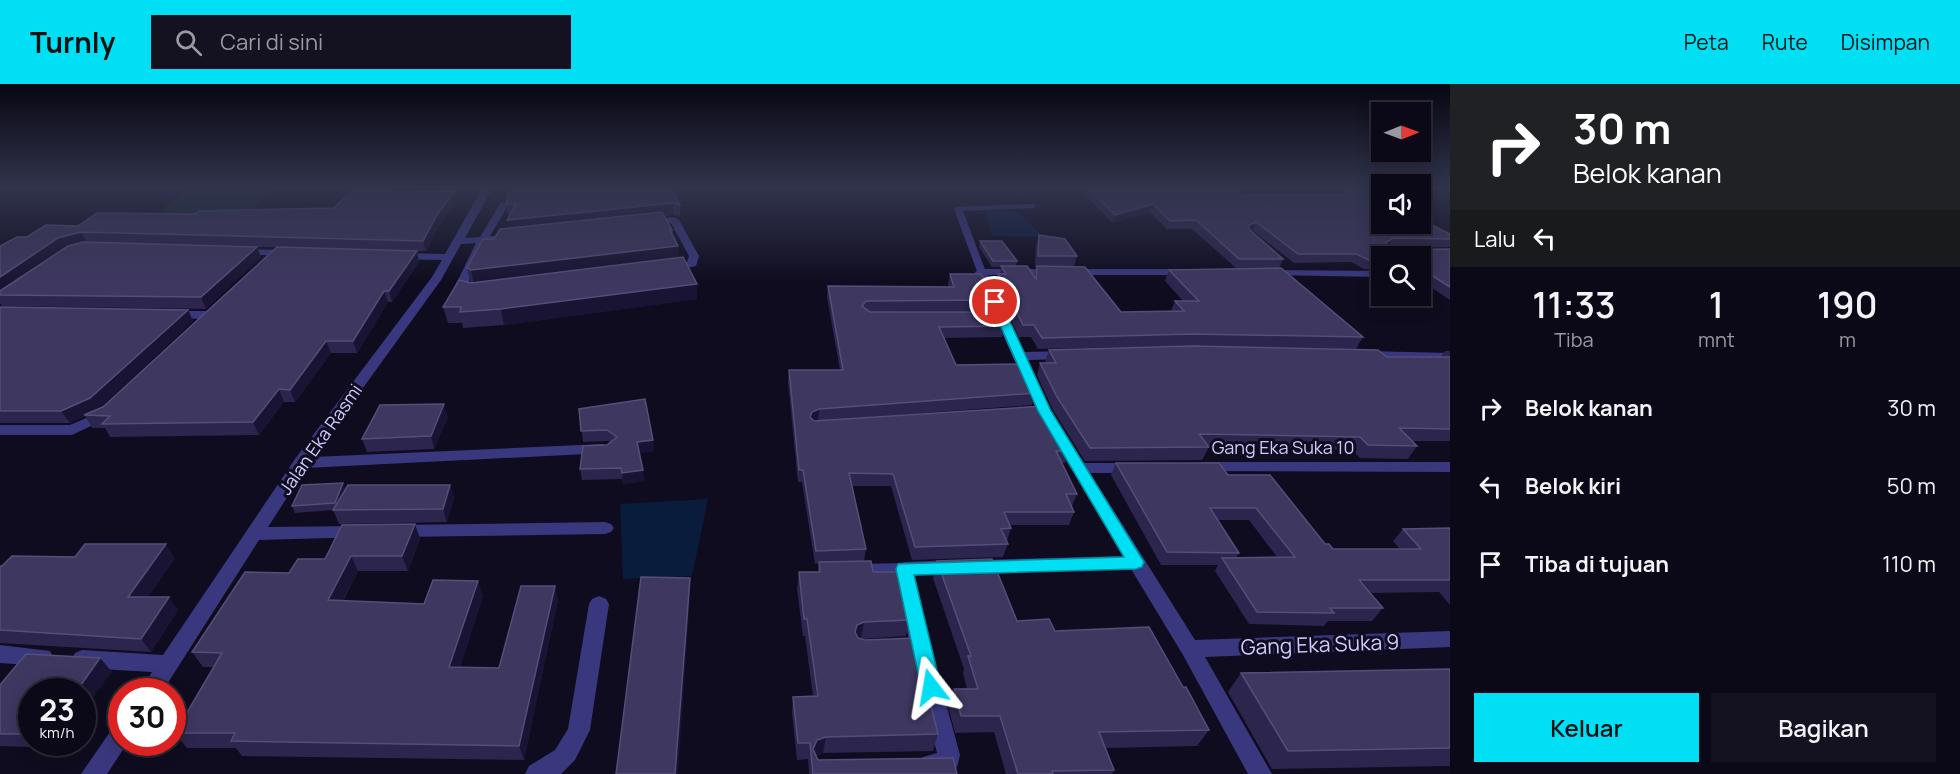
<!DOCTYPE html>
<html lang="id">
<head>
<meta charset="utf-8">
<style>
  :root { --surface:#0b0917; --page:#141220; --text:#f1f3f6; --muted:#9a9aa1; --line:#2b2a36; --accent:#01dff5 }
  body { margin:0; font-family:Manrope,sans-serif; background:var(--page); color:var(--text); height:100vh; display:flex; flex-direction:column; font-size:22px; white-space:nowrap }
  * { box-sizing:border-box; margin:0 }
  p { font-size:20px; color:var(--muted) }
  .icon { flex:none; width:33px; height:33px; fill:none; stroke:currentColor; stroke-width:2; stroke-linecap:round; stroke-linejoin:round }
  .map { position:relative; flex:1; overflow:hidden }
  .side { display:flex; flex-direction:column; background:var(--surface); width:510px }
  .side>* { flex:none }
  .top-card { background:#202124; color:#fff; overflow:hidden }
  .needle { width:39px; rotate:89deg }
  .fabs { position:absolute; left:1371px; top:18px; display:grid; gap:12px }
  .fabs a { display:grid; place-items:center; width:60px; height:60px; border-radius:0px; background:var(--surface); box-shadow:0 3px 15px #0003,0 0 0 2px var(--line); font-size:30px }
  .speed { position:absolute; left:18px; top:594px; display:flex; gap:12px; font-size:30px; font-weight:700; text-align:center }
  .speed>* { display:grid; place-content:center; width:78px; height:78px; border-radius:50%; background:var(--surface); box-shadow:0 3px 15px #0003,0 0 0 2px var(--line); line-height:1 }
  .speed small { font-size:15px; font-weight:400 }
  .speed .limit { border:9px solid #d22; background:#fff; color:#111 }
  .pin { position:absolute; display:grid; place-items:center; width:51px; height:51px; color:#fff; margin:-26px; border:3px solid #fff; border-radius:50%; box-shadow:0 2px 6px #0007 }
  .me { position:absolute; width:66px; margin:-33px; rotate:346deg; stroke-linejoin:round; filter:drop-shadow(0 0 4px #0008) }
  .turn { display:flex; align-items:center; gap:21px; height:126px; padding:0 24px; font-size:27px }
  .turn .icon { width:78px; height:78px; stroke-width:2.5 }
  .turn b { display:block; font-size:42px; line-height:51px }
  .then { display:flex; align-items:center; height:57px; padding:0 24px; background:#0003; gap:12px; font-size:22px }
  .eta { display:flex; justify-content:space-evenly; align-items:center; height:102px; text-align:center }
  .eta b { font-size:36px; font-weight:600; line-height:42px }
  .primary-button { display:flex; gap:12px; margin-top:auto; padding:12px 24px }
  .primary-button a { flex:1; height:69px; border-radius:0px; background:var(--accent); color:#111; font-size:24px; font-weight:600; line-height:69px; text-align:center }
  .primary-button a+a { background:var(--page); color:var(--text) }
  ul { padding:0; list-style:none }
  li { display:flex; align-items:center; gap:18px; height:78px; padding:0 24px }
  li div { flex:1 }
  li b { display:block; font-size:22px }
  li em { font-style:normal }
  header { display:flex; align-items:center; gap:36px; box-sizing:border-box; height:84px; padding:0 30px; background:var(--accent); color:#111 }
  header strong { font-size:28px }
  nav { display:flex; gap:33px; margin-inline-start:auto; font-size:21px }
  .search { width:420px; height:54px; background:var(--page); display:flex; align-items:center; gap:15px; box-sizing:border-box; padding:0 21px; border-radius:0px; color:var(--muted); font-size:22px }
  main { display:flex; flex:1; min-height:0 }
  .map>svg:first-child { display:block }
  .green { fill:#102928 }
  .water { fill:#091c3c }
  .lines { fill:none; stroke-linecap:round; stroke-linejoin:round }
  .service { fill:#39387e; fill-rule:evenodd }
  .minor { fill:#39387e; fill-rule:evenodd }
  .wall { fill:#2c254d; fill-rule:evenodd }
  .shaded-wall { fill:#191433 }
  .building { fill:#3e3760; stroke:#554e79; stroke-width:1.5 }
  .route { fill:#01dff5; stroke:#01919f; stroke-width:1.5 }
  .labels { text-anchor:middle; dominant-baseline:central; stroke-width:6; stroke-linejoin:round; paint-order:stroke }
  .street-label { font-size:18px; fill:#d0cbff; stroke:#0f0c1f }
  .near-street-label { font-size:21px; fill:#d0cbff; stroke:#0f0c1f }
</style>
</head>
<body>
<header>
<strong>Turnly</strong>
<div class="search"><svg class="icon" aria-label="search" viewBox="0 0 24 24"><circle cx="10" cy="10" r="6"/><path d="M15 15l6 6"/></svg>Cari di sini</div>
<nav><a>Peta</a><a>Rute</a><a>Disimpan</a></nav>
</header>
<main>
<div class="map">
<svg width="1450" height="690" viewBox="0 0 1450 690">
  <rect width="100%" height="100%" fill="#0f0c1f"/>
  <!-- green -->
  <path class="green" d="M190,103H274L251,128L148,138Z"/>
  <!-- water -->
  <path class="water" d="M985,127L1018,128L1044,153L992,152Z
    M708,415L692,492L623,495L620,420Z"/>
  <g class="lines">
    <!-- service -->
    <path class="service" d="M1032,120H1035V124L963,127L986,188L981,191L978,190L954,125L955,123Z
      M904,479L909,481L911,485L909,489L904,491L858,492L853,490L851,486L853,482L858,480Z"/>
    <!-- minor -->
    <path class="minor" d="M483,103H493L465,154L480,153L501,118L509,120L490,152H500L505,155L500,158L487,159L467,201L480,208C472,216 461,210 455,202L476,159L461,160L441,196L313,373L602,360L607,361L610,365L607,369L306,384L268,443L360,442L366,443L369,448L366,453L259,456L162,608H140L152,588L82,584L75,581L72,575L75,569L82,566L163,571L295,375L432,193L442,176L399,175L394,172L399,169L445,170Z
      M674,133L679,136L699,172L696,182L668,188L662,185L664,183L687,178L689,172L671,139L647,142L642,139L647,136Z
      M240,165L291,166L296,169L291,172L236,170V166Z
      M981,185H1187L1193,188L1187,191H988L1024,268L1066,267L1073,271L1066,275L1028,276L1051,327L1084,379H1132L1138,380L1140,384L1138,388L1132,389H1090L1195,556L1450,547V563L1205,573L1272,690H1248L1183,571L1131,485L977,490L971,488L968,483L971,478L977,476L1123,472L1037,327L975,188Z
      M1268,186L1382,187V193L1264,191V187Z
      M171,227H210L216,231L210,235L167,234L165,231Z
      M1366,267L1450,269V277L1361,274L1359,271L1361,268Z
      M107,325L114,329L112,332L72,351H0V341H70Z
      M1204,378H1450V388L1198,387L1196,383L1198,379Z
      M605,438L611,440L614,444L611,448L605,450L399,453L393,451L390,447L393,443L399,441Z
      M953,476L959,478L962,483L959,488L915,492L930,561L960,671L957,683L943,690H926L920,681L923,673L937,669L910,561L895,485L898,480L904,478Z
      M599,512L606,515L609,520L590,646L575,676L561,690H525L529,682L555,666L568,645L589,520L592,515Z
      M0,561L50,567L53,573L50,579L43,582L0,579Z
      M122,639V658H128L107,690H81L114,642Z"/>
  </g>
  <!-- wall -->
  <path class="wall" d="M395,103L396,108L457,117L439,141L426,167H417L419,178L392,218H388L357,269H331L295,318H284L259,351L110,353L105,344H92L85,332L70,339H0V223L188,226L193,237L100,324L360,165L257,163L261,173L206,225L2,222L0,219V162L27,153L78,142L196,130L334,124Z
    M509,103H677L676,113L680,121V132L674,131L664,132L672,146L673,151L678,173L697,200V215L504,241L463,244L462,239H448L443,223L470,198L467,184L494,155L508,144L509,131H508L506,120Z
    M1082,103H1206L1244,111H1340L1343,105L1382,106V140H1420V124L1432,132L1428,140L1424,139L1450,150V163H1389L1392,166L1450,165V216L1420,196V172H1382V186L1364,185L1351,178L1294,179L1252,146L1251,147L1283,175L1279,184H1236L1192,145H1167L1150,128L1113,139L1081,107Z
    M1039,151L1077,172L1074,183L1121,228L1171,227L1175,217H1183L1165,197L1169,186L1363,253L1356,265L1187,262L1038,265L1031,253H1019L995,201L998,190H1000L1001,183H992L979,163L980,157L1017,177L1016,182L1034,193L1037,183H1035L1036,162Z
    M950,190L993,216L990,227L870,228L1005,242L1002,253L944,254L956,281L1035,309L1032,321L817,337L1070,367L1065,379H1062L1077,410L1072,422L1074,428L1069,441H1010L1011,444L1007,457H1006L1008,460L1003,473L912,476L891,402H852L866,465L864,477L910,536L906,552L861,555L938,650L933,667L823,669L816,672L818,676L957,690H809L808,675L797,676L792,629L793,613L813,612L805,552H803L797,505L799,488H818L819,479L815,480L802,398H798L788,298L789,286H840L827,213L828,202L949,203L948,201Z
    M1049,266L1387,273H1441L1445,267H1450V357H1412L1417,362L1408,375L1360,374L1352,366L1209,363L1202,376L1085,377L1053,326L1037,291L1040,279H1046L1045,278Z
    M579,325L654,367L639,369L644,397L623,400L622,395L582,396L580,385L610,358L608,357L583,358Z
    M448,333L434,365L367,368L362,355Z
    M1116,379L1228,391L1325,460L1333,465H1400L1393,457L1403,445L1450,444V521L1439,508L1370,509L1383,524L1372,537H1328L1324,542L1249,540L1215,487L1218,481H1161L1111,391ZM1218,436H1249L1277,473L1236,474L1239,469Z
    M450,401L454,414L447,438L339,440L333,426L295,429L292,422L346,405Z
    M415,440L420,455L408,487H358L343,517L424,520L483,512L460,583L499,584L558,516L524,676L242,672L236,664H187L175,649L214,583H203L192,568L289,489Z
    M75,473L175,474L148,513L178,526L151,568L0,559V482Z
    M937,477L1017,537L1055,547L1183,603L1209,646L1197,662L1105,664L1114,686L1112,690H1006L994,648L955,649L948,622L954,605H967L963,589L964,585L933,494Z
    M100,574L112,588L32,608V658H61L57,664L0,662V601Z
    M1450,585V682L1272,685L1228,608L1241,589Z"/>
  <!-- shaded-wall -->
  <path class="shaded-wall" d="M394,103H395L397,111L389,108Z
    M675,103H677L675,122L674,110Z
    M455,107L457,117L439,141L426,167L423,157L437,131Z
    M673,119L674,131L509,148L507,136Z
    M1153,120L1150,128L1113,139L1115,131Z
    M1256,138L1252,146L1245,150L1248,142Z
    M81,148L87,158L0,208V193L58,154Z
    M1393,154L1388,163L1386,159Z
    M678,162L679,177L474,202L471,186Z
    M257,163L261,173L206,225L201,213Z
    M417,167L419,178L392,218L389,207Z
    M697,200V215L504,241L501,225Z
    M384,207L388,218L357,269L353,257Z
    M188,226L193,237L98,326L70,339L61,327Z
    M326,257L331,269L295,318L290,306Z
    M279,305L284,318L259,351L253,338Z
    M444,320L448,333L434,365L431,352Z
    M819,325L818,337L811,340L810,333L812,328Z
    M653,356L654,367L638,369L637,358Z
    M643,386L644,397L623,400L622,389Z
    M343,399L346,406L338,426L335,419Z
    M450,401L454,414L447,438L443,425Z
    M415,440L420,455L408,487L402,472Z
    M166,460L175,474L138,527L128,513Z
    M351,472L358,487L335,531L328,516Z
    M690,494V513L678,690H675Z
    M478,497L483,512L455,598L449,583Z
    M555,502L558,516L524,676L519,662Z
    M169,513L178,526L151,568L141,555Z
    M864,538L861,555L854,558L855,548L857,541Z
    M100,574L112,588L82,628V608H76Z
    M826,653L823,669L815,672L813,665L817,656Z
    M52,658H61L57,664Z"/>
  <!-- building -->
  <path class="building" d="M355,103H394L389,108L455,107L437,131L423,157L81,148L58,154L0,193V162L17,153H27L46,141L78,142L97,129L196,130L199,127L334,124Z
    M509,103H675L674,110L680,121L673,119L507,136L516,120H506Z
    M1087,103L1234,104L1244,111H1354L1343,105L1382,106V122H1380L1374,126L1376,129L1382,131V140H1420V138L1434,142L1450,150V155L1393,154L1386,159L1392,166L1450,165V203L1420,184V172H1382V177L1369,176L1356,170H1298L1256,138L1248,142L1250,146L1283,175H1239L1196,136L1170,137L1153,120L1115,131Z
    M1420,124L1432,132L1420,131Z
    M662,128L672,146H670L678,162L471,186L467,184L483,155H494L500,145Z
    M1039,151L1065,155L1077,172H1038Z
    M980,157H1002L1017,177H993Z
    M83,158L257,163L201,213L0,211V207L68,162Z
    M277,163L417,167L389,207H384L353,257H326L290,306L279,305L253,338L102,340L110,332L84,331L103,323Z
    M683,173L697,200L501,225L460,228L461,223H443L459,196L471,199Z
    M1001,182H1027L1036,195L1037,182L1085,183L1121,228L1184,227L1175,217H1199L1169,186L1281,184L1363,253L1192,250L1042,254L1034,241H1023L998,190H1006Z
    M950,190H981L993,216L866,217L862,222L870,228H998L1005,242L939,243L956,281L1022,280L1035,309L819,325L812,328L810,333L814,337L1043,322L1070,367H1056L1077,410H1066L1074,428H1004L1011,444L1001,445L1008,460L915,463L893,390L849,389L866,465L816,467L803,386H799L789,286H843L828,202L954,203Z
    M0,223L188,226L90,314L61,327H0Z
    M1192,262L1378,266L1387,273H1450V345L1399,344L1417,362L1368,361L1360,353L1199,350L1209,363L1090,364L1057,313L1040,279H1056L1049,266Z
    M645,315L653,356L637,358L643,386L622,389L621,384L580,385L583,362L607,361L617,353L607,346L581,347L579,325Z
    M444,320L431,352L362,355L380,321Z
    M1116,379H1219L1228,391H1270L1325,460H1329L1333,465H1421L1403,445L1450,444V496H1359L1383,524H1330L1334,529L1257,528L1222,474L1295,473L1256,424H1210L1239,469L1167,468Z
    M343,399L335,419L292,422L302,401Z
    M348,401H450L443,425L333,426Z
    M415,440L402,472H351L328,516L424,520L433,496L478,497L449,583L499,584L521,502H555L519,662L231,657L235,649H175L222,569L192,568L245,488L289,489L298,475H325L342,441Z
    M85,460H166L128,513H169L141,555L0,546V482H2L12,472L75,473Z
    M992,475L1017,537L1049,535L1055,547L1149,543L1183,603H1186L1209,646L1099,648L1114,686L1052,687L1053,690H1018L1000,632H961L954,605H978L968,572H971L937,477Z
    M871,477L873,488H899L910,536L864,538L857,541L855,548L858,554L865,556L914,554L938,650L826,653L817,656L813,665L818,676L953,674L957,690H813L810,659H798L793,613L818,612L807,535H804L799,488H820L819,478Z
    M641,493L690,494L675,690H616Z
    M26,570L100,574L76,608H32V650H0V601Z
    M1450,585V664L1288,667L1241,589Z"/>
  <!-- sky -->
  <linearGradient id="sky" x2="0" y2="1"><stop stop-color="#080711"/><stop offset="0.52" stop-color="#31344d"/><stop offset="1" stop-color="#31344d" stop-opacity="0"/></linearGradient>
  <rect width="1450" height="199" fill="url(#sky)"/>
  <!-- route -->
  <path class="route" d="M995,215L1001,218L1051,327L1144,478L1142,483L1136,485L914,491L941,603L938,609L931,611L924,609L921,603L896,485L898,480L1124,473L1038,327L990,218Z"/>
  <g class="labels">
    <!-- street labels -->
    <g class="street-label">
      <text transform="translate(320 355) rotate(-55)">Jalan Eka Rasmi</text>
      <text x="1283" y="363">Gang Eka Suka 10</text>
    </g>
    <!-- near-street labels -->
    <g class="near-street-label">
      <text transform="translate(1320 560) rotate(-2)">Gang Eka Suka 9</text>
    </g>
  </g>
</svg>
<div class="fabs">
<a><svg class="needle" viewBox="-14 -14 28 28"><path d="M0-13l5 13h-10z" fill="#e53935"/><path d="M0 13l5-13h-10z" fill="#9a9aa1"/></svg></a>
<a><svg class="icon" aria-label="sound" viewBox="0 0 24 24"><path d="M4 9h4l5-4v14l-5-4H4zM17 9q2 3 0 6"/></svg></a>
<a><svg class="icon" aria-label="search" viewBox="0 0 24 24"><circle cx="10" cy="10" r="6"/><path d="M15 15l6 6"/></svg></a>
</div>
<div class="speed"><div>23<small>km/h</small></div><div class="limit">30</div></div>
<div class="pin" style="left:995px;top:218px;background:#d93025"><svg class="icon" aria-label="arrive" viewBox="0 0 24 24"><path d="M6 21V4h12l-3 4 3 4H6"/></svg></div>
<svg class="me" style="left:931px;top:603px" viewBox="-20 -20 40 40"><path d="M0-17L14 15 0 8-14 15z" fill="#01dff5" stroke="#fff" stroke-width="4"/></svg>
</div>
<section class="side">
<div class="top-card">
<div class="turn"><svg class="icon" aria-label="right" viewBox="0 0 24 24"><path d="M7 20v-9h11M14 6l5 5-5 5"/></svg><div><b>30 m</b>Belok kanan</div></div>
<div class="then">Lalu<svg class="icon" aria-label="left" viewBox="0 0 24 24"><path d="M17 20v-9H6M10 6l-5 5 5 5"/></svg></div>
</div>
<div class="eta">
<div><b>11:33</b><p>Tiba</p></div>
<div><b>1</b><p>mnt</p></div>
<div><b>190</b><p>m</p></div>
</div>
<ul>
<li><svg class="icon" aria-label="right" viewBox="0 0 24 24"><path d="M7 20v-9h11M14 6l5 5-5 5"/></svg><div><b>Belok kanan</b></div><em>30 m</em></li>
<li><svg class="icon" aria-label="left" viewBox="0 0 24 24"><path d="M17 20v-9H6M10 6l-5 5 5 5"/></svg><div><b>Belok kiri</b></div><em>50 m</em></li>
<li><svg class="icon" aria-label="arrive" viewBox="0 0 24 24"><path d="M6 21V4h12l-3 4 3 4H6"/></svg><div><b>Tiba di tujuan</b></div><em>110 m</em></li>
</ul>
<div class="primary-button"><a>Keluar</a><a>Bagikan</a></div>
</section>
</main>
</body>
</html>
